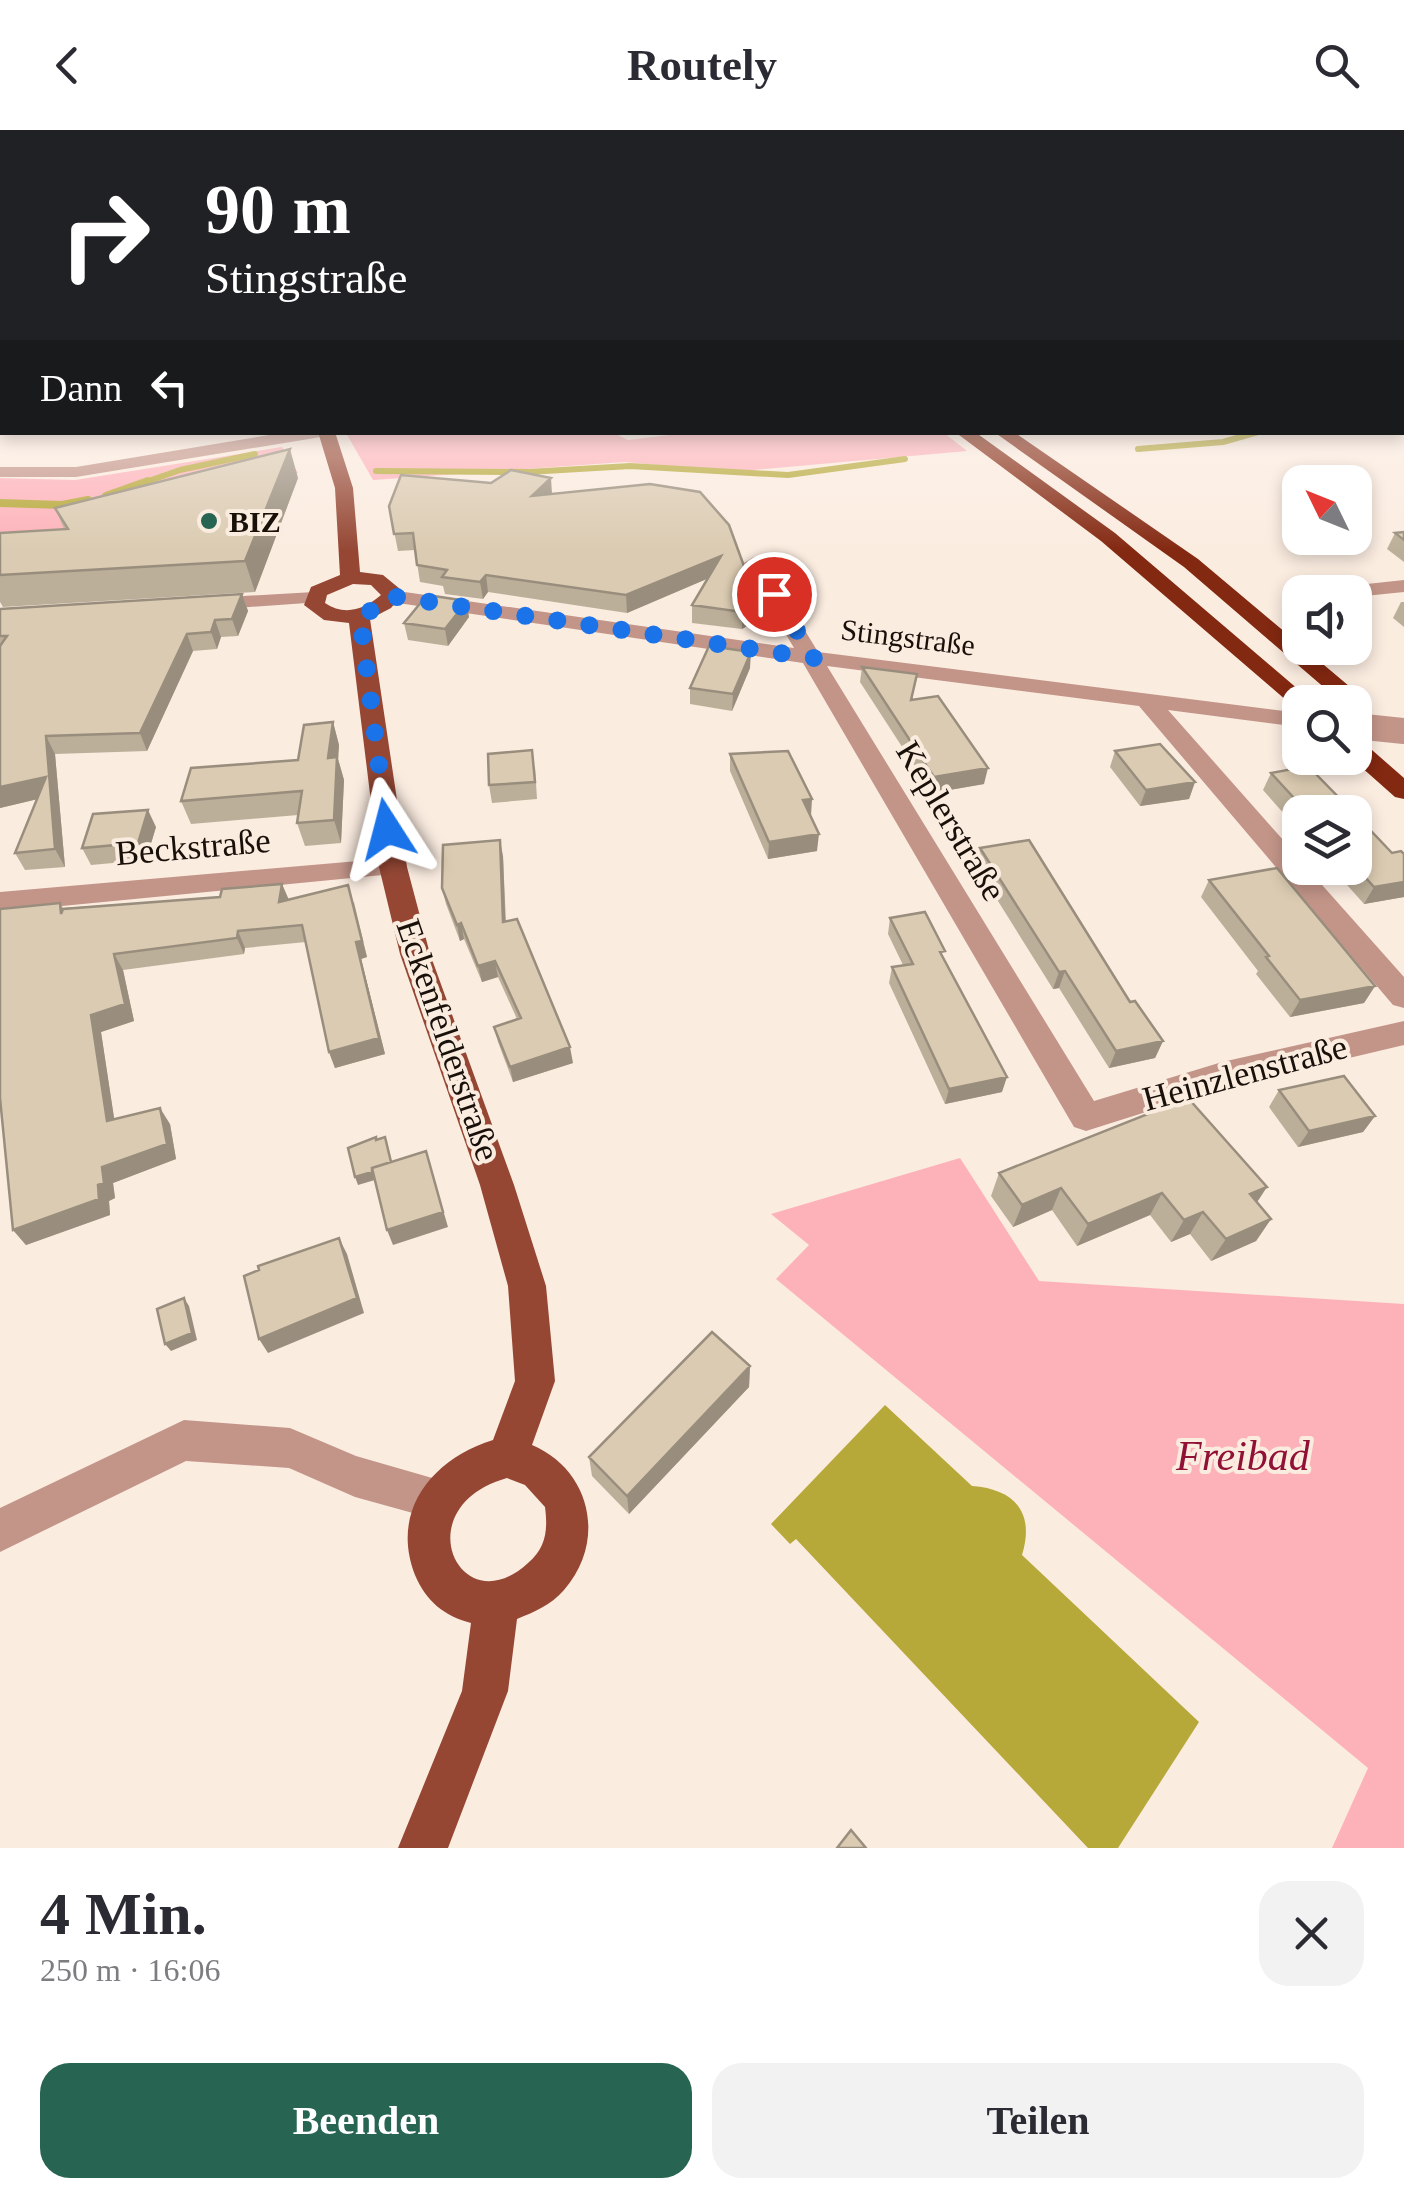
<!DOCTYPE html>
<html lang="de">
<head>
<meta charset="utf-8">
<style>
  :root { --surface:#fff; --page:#f2f2f3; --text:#2b2b33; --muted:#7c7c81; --accent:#276552 }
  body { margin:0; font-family:Georgia,serif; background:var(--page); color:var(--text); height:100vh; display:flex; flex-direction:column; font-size:38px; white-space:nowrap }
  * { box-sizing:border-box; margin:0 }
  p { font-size:32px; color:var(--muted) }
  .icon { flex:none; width:55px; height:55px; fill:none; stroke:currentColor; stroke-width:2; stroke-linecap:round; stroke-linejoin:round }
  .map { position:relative; height:1718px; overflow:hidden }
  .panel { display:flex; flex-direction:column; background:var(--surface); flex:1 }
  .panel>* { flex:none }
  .top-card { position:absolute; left:0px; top:0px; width:1405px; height:305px; box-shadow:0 5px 15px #0003; background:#202124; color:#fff; overflow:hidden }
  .needle { width:65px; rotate:313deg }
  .fabs { position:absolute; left:1282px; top:335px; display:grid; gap:20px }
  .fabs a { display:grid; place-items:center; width:90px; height:90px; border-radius:20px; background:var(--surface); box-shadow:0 5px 15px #0003; font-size:50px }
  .pin { position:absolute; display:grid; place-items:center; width:85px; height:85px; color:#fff; margin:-42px; border:5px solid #fff; border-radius:50%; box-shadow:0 2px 10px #0007 }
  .me { position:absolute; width:110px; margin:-55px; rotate:351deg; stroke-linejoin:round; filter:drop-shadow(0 0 8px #0008) }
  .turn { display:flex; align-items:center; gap:35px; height:210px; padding:0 40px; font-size:45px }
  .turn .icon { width:130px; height:130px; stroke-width:2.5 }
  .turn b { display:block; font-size:70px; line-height:85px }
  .then { display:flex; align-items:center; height:95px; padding:0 40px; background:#0003; gap:20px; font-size:38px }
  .round { display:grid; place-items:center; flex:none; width:105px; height:105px; border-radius:30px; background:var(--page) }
  .head { display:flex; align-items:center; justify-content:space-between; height:170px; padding:0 40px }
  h1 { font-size:60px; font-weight:700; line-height:75px }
  .button { display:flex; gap:20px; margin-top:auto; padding:20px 40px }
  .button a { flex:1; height:115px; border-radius:30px; background:var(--accent); color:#fff; font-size:40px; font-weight:700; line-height:115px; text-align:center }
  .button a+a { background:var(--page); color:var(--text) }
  header { display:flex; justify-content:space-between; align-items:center; height:130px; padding:0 40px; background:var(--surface); font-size:45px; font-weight:700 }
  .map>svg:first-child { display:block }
  .green { fill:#fdb2ba }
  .water { fill:#b6a839 }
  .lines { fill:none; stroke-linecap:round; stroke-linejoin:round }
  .stream-far1 { stroke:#b6a839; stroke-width:6 }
  .stream { stroke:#b6a839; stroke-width:8 }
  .minor { fill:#c39589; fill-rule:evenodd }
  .major { fill:#954734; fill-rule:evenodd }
  .highway { fill:#832811; fill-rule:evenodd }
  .minor-bridge { stroke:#c39589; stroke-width:26 }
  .wall { fill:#bcaf99 }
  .shaded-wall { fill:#998e7d }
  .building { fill:#dbcbb2; stroke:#998e7d; stroke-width:2.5 }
  .route { stroke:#1a73e8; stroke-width:18; stroke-dasharray:0 32.4 }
  .poi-dot { fill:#276552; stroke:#fbece0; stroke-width:4 }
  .labels { text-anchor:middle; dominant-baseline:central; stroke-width:8; stroke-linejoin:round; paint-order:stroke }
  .far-poi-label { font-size:30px; font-weight:bold; fill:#19100a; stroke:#fbece0; text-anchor:start }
  .far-street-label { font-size:30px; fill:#19100a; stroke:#fbece0 }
  .street-label { font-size:35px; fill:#19100a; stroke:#fbece0 }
  .near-park-label { font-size:42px; font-style:italic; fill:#911136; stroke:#fbece0 }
</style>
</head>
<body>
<header><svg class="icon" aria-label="back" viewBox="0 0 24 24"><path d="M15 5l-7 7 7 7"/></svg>Routely<svg class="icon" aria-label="search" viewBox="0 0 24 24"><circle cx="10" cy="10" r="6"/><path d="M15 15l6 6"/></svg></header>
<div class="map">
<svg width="1404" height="1718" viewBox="0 0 1404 1718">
  <rect width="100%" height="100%" fill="#fbece0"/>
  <!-- green -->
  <path class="green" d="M612,302L628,310L695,302H943L967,321L731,342L625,332L373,350L346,303Z
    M282,317L298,343L251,361L0,417V348L75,350Z
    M960,1028L1039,1151L1404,1174V1718H1332L1368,1638L776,1149L809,1115L771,1084Z"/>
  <!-- water -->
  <path class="water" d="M885,1275L972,1356C1015,1359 1035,1383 1022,1425L1199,1592L1118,1718H1088L796,1409L790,1414L771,1394Z"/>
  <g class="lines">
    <!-- stream-far1 -->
    <path class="stream-far1" d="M1138,319L1223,312L1258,302
      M376,341L528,342L630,336L788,345L905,329
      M140,354L180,340L255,324"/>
    <!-- stream -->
    <path class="stream" d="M106,366L148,351
      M0,373L62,375L88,370"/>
    <!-- minor -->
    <path class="minor" d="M1404,294V304L1396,303L1402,302Z
      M287,302H329L321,307L76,347H0V337H76Z
      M754,427L764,433L818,522L1300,583V597L1168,580L1300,729V738H1307L1404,847V878L1393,875L1139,576L827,536L1094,971L1222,932L1404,891V915L1222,958L1086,1001L1074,997L803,533L391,472L381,466L391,460L794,518L744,433Z
      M1404,450V462L1355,467V462H1338L1348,456Z
      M314,462L324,468L321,472L208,480L198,474L208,468Z
      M393,728L403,731L407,737L403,743L0,782V762Z
      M184,1290L290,1298L356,1326L453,1354L459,1369L453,1384L438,1390L355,1367L289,1338L186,1331L0,1422V1378Z"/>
    <!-- major -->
    <path class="major" d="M318,302H335L353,358L360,442L383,445L400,459L401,466L391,478L370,489L407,737L430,824L514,1055L546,1156L555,1251L532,1315C591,1340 607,1411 564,1460C551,1475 534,1482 517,1489L508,1561L448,1718H398L462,1561L471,1493C444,1486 426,1471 415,1445C390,1381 432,1329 493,1310L515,1251L508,1156L480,1055L400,824L379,737L349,493L324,490L304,475L311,457L340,445L335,358ZM353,454L371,455L381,465C364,480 344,486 325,473L327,465ZM507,1348L525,1355L545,1377C548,1400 546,1418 528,1433C460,1496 404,1377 507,1348Z"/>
    <!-- highway -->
    <path class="highway" d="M955,302H975L1115,403L1313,572L1294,577L1101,411Z
      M994,302H1014L1198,429L1362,567L1366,572L1362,577L1355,579V572H1341L1184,437Z
      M1355,611L1364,613L1404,648V669L1395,667L1351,628H1355Z"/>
    <!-- minor-bridge -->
    <path class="minor-bridge" d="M1355,596L1404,601"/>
  </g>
  <!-- wall -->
  <path class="wall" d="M298,348L255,462L3,477L0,472V403L64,399L55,378Z
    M552,364L745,439L765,468V485L742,499L692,493V475L708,448L627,483L488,462L483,469L445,464L443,456L420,452L415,420L398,421L389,376Z
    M1404,402V432L1387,419L1395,403Z
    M242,464L248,481L238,506L221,507L217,519L193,521L147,621L55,624L65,737L25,740L15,723L37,669L0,678V479Z
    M1401,472H1404V497L1393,488Z
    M469,487L448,516L408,510L404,493Z
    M862,537L912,570L984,654L932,663L860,552Z
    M750,538L732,581L690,574V558Z
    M333,592L339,615L338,629L344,650L341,713L305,716L297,693L298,685L191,694L181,671L298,630Z
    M1115,621L1195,652L1189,669L1140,676L1110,637Z
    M730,624L810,686L817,721L768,729L730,641Z
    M535,637L537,669L492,673L489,655Z
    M1271,643L1353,682H1300V702L1263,660Z
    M1355,684L1392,723L1404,724V767L1364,774L1332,738H1355Z
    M156,697L146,730L91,735L82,718Z
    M980,718L1130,872L1163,911L1155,928L1109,938L1059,858L1053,859L976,736Z
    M503,726L506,792L573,933L513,952L498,912L494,897L517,889L498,847L482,852L464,809L460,811L446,774L442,758Z
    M1209,750L1375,856L1364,873L1290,887L1256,844L1258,841L1201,767Z
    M282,754L288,770L354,772L367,827L361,829L385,924L335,938L329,922L306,812L245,818L244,824L123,840L134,891L101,902L114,989L170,994L176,1029L113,1053L115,1068L109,1071L110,1085L26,1115L13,1100L60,773L63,778L220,767Z
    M890,788L943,828L1002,962L945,974L889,853L892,837L903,835L888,804Z
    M1279,960L1375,986L1363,1002L1298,1017L1269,977Z
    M999,1043L1257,1072L1271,1089L1256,1111L1211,1131L1190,1104L1171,1112L1150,1085L1077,1116L1052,1080L1013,1097L991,1066Z
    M750,1236L749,1257L629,1384L592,1346L589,1327Z"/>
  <!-- shaded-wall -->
  <path class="shaded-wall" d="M0,191H2V204H0Z
    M290,319L298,348L255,462L245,431Z
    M551,348L552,364L532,366Z
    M721,426V443L627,483L626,465Z
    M486,445L488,462L483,469L480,452Z
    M242,464L248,481L238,506L232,489Z
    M765,468V485L742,499V482Z
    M467,471L469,487L448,516L445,499Z
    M215,490L221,507L217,519L211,502Z
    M187,504L193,521L147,621L140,603Z
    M751,522L750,538L732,581L733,564Z
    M333,592L339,615L338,629L344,650L341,713L334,690L328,628Z
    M46,606L55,624L65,737L55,719L51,666L0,678V657Z
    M988,638L984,654L932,663L934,647Z
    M1195,652L1189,669L1140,676L1146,660Z
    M812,669L811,686L803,670Z
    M148,680L156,697L146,730L138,713Z
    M819,704L817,721L768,729L769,712Z
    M500,710L503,726L506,809L503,792Z
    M1404,752V767L1364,774L1374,757Z
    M282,754L289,770L279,772Z
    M348,755L367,827L361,829L385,924L335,938L329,922L356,812Z
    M461,793L464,809L460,811L457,795Z
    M238,801L245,818L244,824L237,808Z
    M114,824L123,840L134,891L101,902L117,1007L107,991L91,885Z
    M495,831L498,847L482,852L478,836Z
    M1065,841L1059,858L1053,859L1059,842Z
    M1375,856L1364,873L1290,887L1300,870Z
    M1163,911L1155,928L1109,938L1116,921Z
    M570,917L573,933L513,952L510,937Z
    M1007,947L1002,962L945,974L949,959Z
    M160,978L170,994L176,1029L113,1053L115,1068L109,1071L110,1085L26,1115L13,1100L98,1055L102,1037Z
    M1375,986L1363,1002L1298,1017L1309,1001Z
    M385,1007L395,1044L358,1055L355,1047Z
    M426,1021L448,1097L393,1115L387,1100Z
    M1267,1057L1252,1080L1250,1064Z
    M1061,1058L1052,1080L1013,1097L1022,1075Z
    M1162,1063L1150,1085L1077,1116L1088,1094Z
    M1203,1082L1190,1104L1171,1112L1184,1090Z
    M1271,1089L1256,1111L1211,1131L1226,1109Z
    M339,1108L347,1124L364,1183L268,1223L259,1209Z
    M184,1168L189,1176L197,1210L171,1221L165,1214Z
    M750,1236L749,1257L629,1384L627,1366Z"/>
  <!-- building -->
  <path class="building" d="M290,319L245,431L0,445V403L68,399L55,378Z
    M511,340L551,348L532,366L650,354L700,362L729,395L745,439H751L765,468L742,482L692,475L721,426L626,465L486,445L480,452L442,447L447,440L417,435L413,403L394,404L389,376L401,345L491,353Z
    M1404,402V410L1395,403Z
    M242,464L232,489L215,490L211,502L187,504L140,603L46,606L55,719L15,723L46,647L0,657V516L7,506H0V479Z
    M427,465L467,471L445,499L404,493Z
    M709,516L751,522L733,564L690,558Z
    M862,537L917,544L911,570L938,566L988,638L934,647Z
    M333,592L328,628L337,627L334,690L297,693L302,661L181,671L191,638L298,630L304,595Z
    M1160,614L1195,652L1146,660L1115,621Z
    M532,620L535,652L489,655L488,624Z
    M788,621L812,669L803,670L819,704L769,712L730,624Z
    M1308,636L1353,682H1307L1271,643Z
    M148,680L138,713L82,718L93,684Z
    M1355,684L1392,723L1401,721L1404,724V752L1374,757L1355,736Z
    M500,710L503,792L517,789L570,917L510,937L494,897L521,888L495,831L478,836L461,793L457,795L442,758L443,715Z
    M1029,710L1130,872L1135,871L1163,911L1116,921L1065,841L1059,842L980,718Z
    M1277,738L1375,856L1300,870L1266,827L1269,826L1209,750Z
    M282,754L279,772L348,755L362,811L356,812L379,908L329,922L302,795L238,801L237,808L114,824L125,874L91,885L107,991L160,978L167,1014L102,1037L104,1053L98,1055L99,1069L13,1100L0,968V779L60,773L61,784L63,779L220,767L222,759Z
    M925,782L945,821L940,822L1007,947L949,959L892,837L913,834L890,788Z
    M1344,946L1375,986L1309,1001L1279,960Z
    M1188,968L1267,1057L1250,1064L1271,1089L1226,1109L1203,1082L1184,1090L1162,1063L1088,1094L1061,1058L1022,1075L999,1043Z
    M376,1007V1010L385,1007L391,1032L372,1038V1042L355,1047L348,1018Z
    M426,1021L443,1082L387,1100L372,1038Z
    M339,1108L357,1168L259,1209L244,1146L259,1140L258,1136Z
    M184,1168L192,1203L165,1214L157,1179Z
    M712,1202L750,1236L627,1366L589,1327Z
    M851,1700L866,1718H837Z"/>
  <!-- sky -->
  <linearGradient id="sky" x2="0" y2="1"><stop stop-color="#94afa2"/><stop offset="0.43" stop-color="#fdf6f1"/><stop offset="1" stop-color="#fdf6f1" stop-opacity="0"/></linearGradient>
  <rect width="1404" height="421" fill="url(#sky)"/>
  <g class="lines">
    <!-- route -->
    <path class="route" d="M387,699L360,485L380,477L390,466L814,528L774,464"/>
  </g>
  <!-- markers -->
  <circle class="poi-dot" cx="209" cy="391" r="10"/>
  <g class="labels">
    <!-- far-poi labels -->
    <g class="far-poi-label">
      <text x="229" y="391">BIZ</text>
    </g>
    <!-- far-street labels -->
    <g class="far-street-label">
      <text transform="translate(908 507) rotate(7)">Stingstraße</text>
    </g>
    <!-- street labels -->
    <g class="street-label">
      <text transform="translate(951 691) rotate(59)">Keplerstraße</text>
      <text transform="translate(193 717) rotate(-5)">Beckstraße</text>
      <text transform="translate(448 910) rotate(71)">Eckenfelderstraße</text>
      <text transform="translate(1245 943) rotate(-15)">Heinzlenstraße</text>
    </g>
    <!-- near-park labels -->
    <g class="near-park-label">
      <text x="1243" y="1326">Freibad</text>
    </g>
  </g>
</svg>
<div class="fabs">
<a><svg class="needle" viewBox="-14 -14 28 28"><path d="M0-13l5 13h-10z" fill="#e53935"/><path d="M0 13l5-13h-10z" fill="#7c7c81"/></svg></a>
<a><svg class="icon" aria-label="sound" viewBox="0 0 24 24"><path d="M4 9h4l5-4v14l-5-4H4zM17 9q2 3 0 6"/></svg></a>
<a><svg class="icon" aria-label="search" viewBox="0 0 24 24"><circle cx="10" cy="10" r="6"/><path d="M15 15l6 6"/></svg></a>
<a><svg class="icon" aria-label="layers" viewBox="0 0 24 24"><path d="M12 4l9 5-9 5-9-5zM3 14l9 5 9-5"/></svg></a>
</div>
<div class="pin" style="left:774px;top:464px;background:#d93025"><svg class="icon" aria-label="arrive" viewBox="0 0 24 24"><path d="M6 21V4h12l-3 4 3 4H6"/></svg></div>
<svg class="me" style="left:387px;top:699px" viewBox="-20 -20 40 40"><path d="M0-17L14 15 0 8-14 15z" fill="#1a73e8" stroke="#fff" stroke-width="4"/></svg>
<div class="top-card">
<div class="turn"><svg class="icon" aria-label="right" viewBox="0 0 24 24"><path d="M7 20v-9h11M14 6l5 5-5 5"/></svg><div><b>90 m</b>Stingstraße</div></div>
<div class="then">Dann<svg class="icon" aria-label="left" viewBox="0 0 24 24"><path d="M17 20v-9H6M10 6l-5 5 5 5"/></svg></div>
</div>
</div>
<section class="panel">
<div class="head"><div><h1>4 Min.</h1><p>250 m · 16:06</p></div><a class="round"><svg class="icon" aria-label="close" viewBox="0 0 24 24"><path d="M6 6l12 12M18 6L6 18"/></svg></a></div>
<div class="button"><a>Beenden</a><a>Teilen</a></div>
</section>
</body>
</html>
